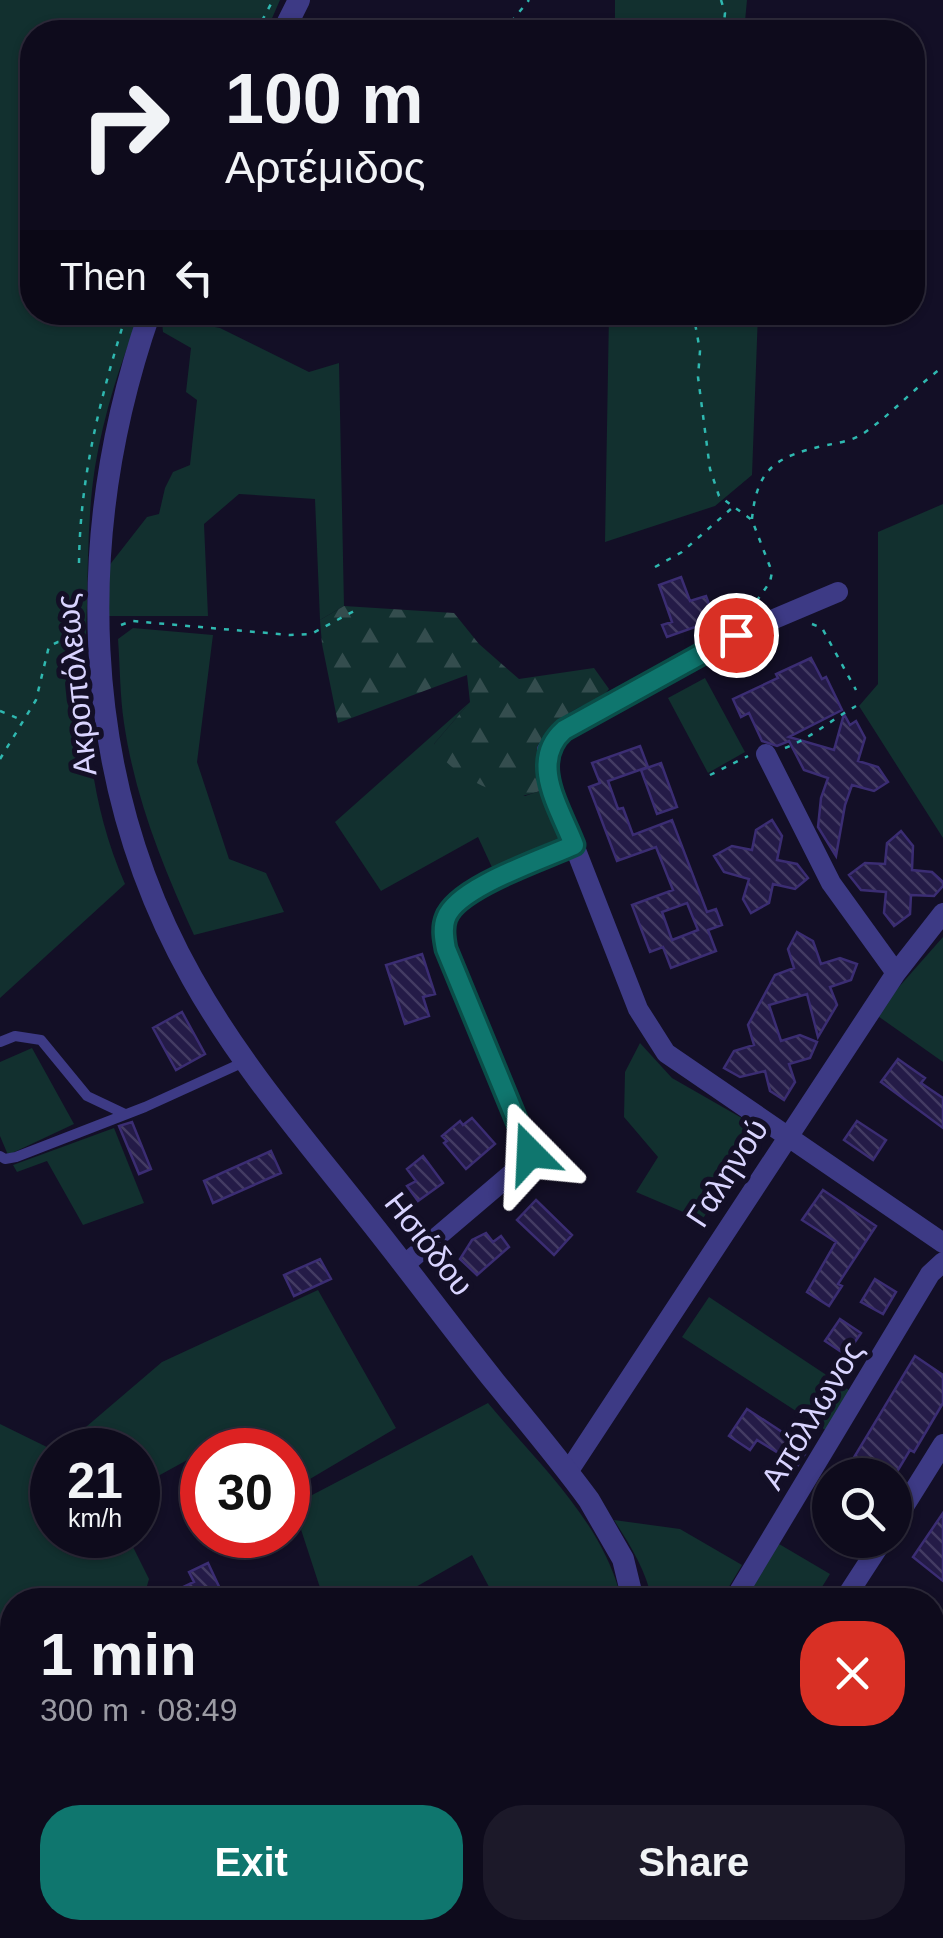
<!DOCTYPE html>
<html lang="en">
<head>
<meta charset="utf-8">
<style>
  :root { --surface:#0e0b1c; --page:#1c1929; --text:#f1f3f6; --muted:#9b9ba3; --line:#2e2b3b; --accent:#0f766e }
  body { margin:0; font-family:Arial,sans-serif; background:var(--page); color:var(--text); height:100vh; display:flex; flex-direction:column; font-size:38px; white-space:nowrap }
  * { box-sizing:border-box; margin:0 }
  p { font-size:32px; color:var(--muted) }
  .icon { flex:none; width:55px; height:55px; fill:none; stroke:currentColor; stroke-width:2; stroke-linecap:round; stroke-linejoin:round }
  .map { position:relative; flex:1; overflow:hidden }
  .drawer { position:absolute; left:0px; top:1588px; width:945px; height:352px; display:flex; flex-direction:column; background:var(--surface); border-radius:40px 40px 0 0; box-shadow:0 2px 8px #0004,0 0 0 2px var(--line) }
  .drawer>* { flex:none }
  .banner { position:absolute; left:20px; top:20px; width:905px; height:305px; border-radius:40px; box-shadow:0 2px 8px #0004,0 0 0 2px var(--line); background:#0e0b1c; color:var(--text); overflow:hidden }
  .tools { position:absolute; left:812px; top:1458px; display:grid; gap:20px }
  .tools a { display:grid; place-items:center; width:100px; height:100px; border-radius:50%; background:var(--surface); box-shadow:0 2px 8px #0004,0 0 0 2px var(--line); font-size:50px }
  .speed { position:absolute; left:30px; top:1428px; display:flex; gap:20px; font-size:50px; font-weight:700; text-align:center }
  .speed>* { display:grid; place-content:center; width:130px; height:130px; border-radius:50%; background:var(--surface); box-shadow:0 2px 8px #0004,0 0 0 2px var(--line); line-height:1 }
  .speed small { font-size:25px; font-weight:400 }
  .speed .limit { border:15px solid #d22; background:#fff; color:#111 }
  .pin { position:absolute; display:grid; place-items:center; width:85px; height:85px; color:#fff; margin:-42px; border:5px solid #fff; border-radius:50%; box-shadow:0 2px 10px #0007 }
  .me { position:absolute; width:110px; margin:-55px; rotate:339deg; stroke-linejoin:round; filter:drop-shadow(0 0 8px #0008) }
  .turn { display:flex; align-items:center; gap:35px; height:210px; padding:0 40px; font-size:45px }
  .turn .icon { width:130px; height:130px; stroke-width:2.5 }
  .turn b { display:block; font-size:70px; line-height:85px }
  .then { display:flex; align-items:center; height:95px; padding:0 40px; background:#0003; gap:20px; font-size:38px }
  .round { display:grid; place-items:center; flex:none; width:105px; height:105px; border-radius:40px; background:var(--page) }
  .head { display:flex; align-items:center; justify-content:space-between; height:170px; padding:0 40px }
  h1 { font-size:60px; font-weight:800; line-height:75px }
  .button { display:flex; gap:20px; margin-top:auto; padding:20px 40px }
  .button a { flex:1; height:115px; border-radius:40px; background:var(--accent); color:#fff; font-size:40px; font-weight:800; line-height:115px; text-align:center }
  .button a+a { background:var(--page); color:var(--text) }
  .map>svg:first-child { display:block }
  .green { fill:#12302f }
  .forest { fill:url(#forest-firs) }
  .building { fill:url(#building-back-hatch); stroke:#3b2d73; stroke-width:2.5; fill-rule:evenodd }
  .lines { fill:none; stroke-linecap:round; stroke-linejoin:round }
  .path { stroke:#2fb8b0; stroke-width:2.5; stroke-dasharray:5 8; stroke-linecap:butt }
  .service { stroke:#3d3a85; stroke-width:10 }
  .minor { stroke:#3d3a85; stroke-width:20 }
  .tertiary { stroke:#3d3a85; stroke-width:22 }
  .secondary { stroke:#6f6bff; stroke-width:25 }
  .route-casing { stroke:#0a4d48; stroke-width:25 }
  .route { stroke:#0f766e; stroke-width:18 }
  .labels { text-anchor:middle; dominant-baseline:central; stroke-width:10; stroke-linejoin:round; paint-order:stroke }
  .street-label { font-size:32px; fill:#d9d4ff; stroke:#130f26 }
</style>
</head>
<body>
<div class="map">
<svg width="943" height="1938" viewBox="0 0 943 1938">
  <defs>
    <pattern id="forest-firs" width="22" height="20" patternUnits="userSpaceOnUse" patternTransform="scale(2.5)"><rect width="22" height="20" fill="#12302f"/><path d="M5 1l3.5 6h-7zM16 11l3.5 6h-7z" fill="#344d4e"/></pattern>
    <pattern id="building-back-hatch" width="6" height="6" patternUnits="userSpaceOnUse" patternTransform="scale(2.5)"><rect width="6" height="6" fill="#241b47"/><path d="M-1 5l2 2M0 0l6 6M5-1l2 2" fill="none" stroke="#433b63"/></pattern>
  </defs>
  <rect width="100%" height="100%" fill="#130f26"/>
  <!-- green -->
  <path class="green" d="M0,0H280L266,32H32V312L141,313C120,362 104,414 95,467C88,512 88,560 87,605C83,703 85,792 125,884L0,998Z
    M615,0H747L744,32H615Z
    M161,313H174L184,321L220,328L309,372L339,363L344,606L320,620L315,499L239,494L204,524L208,616H109L108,567L147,517L159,514L165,488L173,472L190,465L197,400L186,392L191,348L163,332Z
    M609,313H758L752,475L715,506L605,542Z
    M943,504V838L859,706L878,684V532Z
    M133,628L213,635L197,762L229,859L266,873L284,912L194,935C163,867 135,798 124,723C120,696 120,667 118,639Z
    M705,678L745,752L708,773L668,698Z
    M470,702L434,744L525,796L542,790L564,848L496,876L478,837L381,891L335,822Z
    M943,937V1062L875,1014Z
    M640,1043L672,1078L761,1129L702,1220L636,1192L658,1157L624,1117L625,1072Z
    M32,1048L74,1124L8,1155L0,1136V1062Z
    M114,1128L144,1203L83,1225L47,1161L17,1172L13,1165Z
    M318,1290L396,1428L288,1492V1450H239L231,1436L138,1487V1450H59L162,1362Z
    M709,1297L852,1392L830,1433L682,1337Z
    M488,1403C535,1460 598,1517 619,1590L601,1600H496L472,1555L393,1600H324L293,1505Z
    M0,1424L53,1450L52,1535H127L149,1579L143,1600H12V1928H193L194,1938H0Z
    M614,1520L680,1529L742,1565L721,1600H652C646,1570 630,1545 614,1520Z
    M774,1541L830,1574L814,1600H737Z"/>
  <!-- forest -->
  <path class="forest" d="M344,606L454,613L479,644L519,679L594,668L609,689C601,701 589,702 576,709C539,729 544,753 542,790C531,794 522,797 511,795C487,792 441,767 434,744L470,702L467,675L338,723L322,644L320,620Z"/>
  <!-- building -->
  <path class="building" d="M681,577L690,601L706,596L715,620L667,637L662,625L672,622L659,585Z
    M811,658L822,679L826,677L842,710L789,737L834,750L844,714L850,725L856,721L865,738L858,761L878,767L888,782L874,791L852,785L845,805L836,856L818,827L821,798L828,778L804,770L789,741L777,746L762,741L749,713L741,717L733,699L778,678L776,674Z
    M640,746L648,767L608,781L618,809L623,808L633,835L672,820L707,912L716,909L722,925L708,930L716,951L671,968L663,947L650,952L632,905L673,890L656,847L617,861L589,787L600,783L592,763ZM687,903L698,930L672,940L662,912Z
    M661,763L677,807L657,814L641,770Z
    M772,820L782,836L777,860L797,864L808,878L795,889L773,884L769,903L751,913L743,899L749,879L724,872L714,856L732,846L752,850L756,830Z
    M901,831L913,846L912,870L932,872L943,882V886L934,896L911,895L910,914L894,926L884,913L886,892L861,890L849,875L865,863L885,864L887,843Z
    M797,932L813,941L821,964L840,958L857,964L851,980L830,987L837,1005L818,1037L807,994L769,1005L781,1041L800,1035L817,1042L810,1058L789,1064L795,1082L784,1100L770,1091L765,1071L740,1077L724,1068L734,1051L754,1045L748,1025L775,975L794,968L788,949Z
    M422,954L435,994L423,997L429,1016L405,1024L386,965Z
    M182,1012L205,1054L176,1070L153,1028Z
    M898,1059L925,1078L921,1083L943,1098V1128L881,1082Z
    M472,1118L495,1144L466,1169L444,1143L447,1141L442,1136L460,1121L463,1125Z
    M857,1121L886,1140L873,1160L844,1140Z
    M132,1122L151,1169L139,1174L119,1126Z
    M271,1151L281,1173L213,1203L204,1181Z
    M423,1156L443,1183L418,1201L407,1186L416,1181L407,1169Z
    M823,1190L876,1226L838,1284L842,1286L829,1306L807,1292L836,1242L802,1220Z
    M536,1200L572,1235L554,1255L517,1220Z
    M486,1233L493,1242L501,1236L509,1247L477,1275L460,1259L472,1240Z
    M320,1259L331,1279L294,1296L284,1275Z
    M875,1279L896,1292L883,1314L861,1302Z
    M840,1319L861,1333L846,1355L825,1341Z
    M915,1356L943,1375V1403L914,1452L910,1450L895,1475H869L850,1464Z
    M747,1409L808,1449L798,1465L757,1440L750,1450L729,1436Z
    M943,1513V1581L913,1557Z
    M208,1563L222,1593L208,1600H189L183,1587L194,1582L189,1572Z"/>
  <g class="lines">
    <!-- path -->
    <path class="path" d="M721,0L725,13L723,32
      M256,32L273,0
      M503,32L529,0
      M693,312L700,351L698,377L710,469L719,496L752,520L772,572L770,582L753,606
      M752,519C757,466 778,456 827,445C839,443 854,440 864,433C892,414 915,387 943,367
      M79,563C80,475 101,395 127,312
      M655,567L682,552L732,508
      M812,624L822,628L856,690
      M121,625L132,621L290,635L311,634L354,611
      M0,711L22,720
      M785,748C811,738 831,720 856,706
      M0,759L36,700L49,646L58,642L82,641
      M710,775L748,756"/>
    <!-- service -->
    <path class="service" d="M0,1042L15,1036L41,1040L87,1096L125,1114
      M0,1156L5,1159L16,1157L145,1107L244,1062"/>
    <!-- minor -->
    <path class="minor" d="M838,592L736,635L564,730L547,750V776L638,1009L666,1053L943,1243
      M766,754L831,883L896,973
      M404,1265L524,1163L530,1153L445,949C444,939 442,928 446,918C458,886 543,859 574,845
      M568,1472L896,973L943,913
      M895,1521L943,1444
      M734,1600L930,1274L943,1262
      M844,1600L883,1540
      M899,1928L914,1938
      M626,1938L633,1928"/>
    <!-- tertiary -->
    <path class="tertiary" d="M283,32L299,0
      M150,312C74,530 77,773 192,978C240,1064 304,1138 365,1215C409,1270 451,1327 495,1382C527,1421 559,1459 589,1500L623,1559L633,1600
      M500,1938L507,1928"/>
    <!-- secondary -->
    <path class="secondary" d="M932,1825L943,1809
      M825,1938L839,1928"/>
  </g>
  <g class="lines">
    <!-- route casing -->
    <g class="route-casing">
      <path id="route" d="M530,1153L446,949C444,939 442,928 446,918C457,887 544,859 574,845C560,808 528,762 564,730L736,635"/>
    </g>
    <!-- route -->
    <use href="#route" class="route"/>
  </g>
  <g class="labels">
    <!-- street labels -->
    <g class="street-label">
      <text transform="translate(76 685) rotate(-96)">Ακροπόλεως</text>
      <text transform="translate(727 1173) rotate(-57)">Γαληνού</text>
      <text transform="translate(429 1244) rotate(52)">Ησιόδου</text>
      <text transform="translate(812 1415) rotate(-59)">Απόλλωνος</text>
    </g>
  </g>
</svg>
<div class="tools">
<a><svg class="icon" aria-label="search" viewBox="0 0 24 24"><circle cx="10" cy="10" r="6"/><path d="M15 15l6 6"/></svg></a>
</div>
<div class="speed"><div>21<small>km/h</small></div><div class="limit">30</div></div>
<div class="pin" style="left:736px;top:635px;background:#d93025"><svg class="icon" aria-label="arrive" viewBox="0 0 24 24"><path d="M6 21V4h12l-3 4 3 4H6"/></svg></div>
<svg class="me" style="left:530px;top:1153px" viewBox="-20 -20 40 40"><path d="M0-17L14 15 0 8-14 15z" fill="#0f766e" stroke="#fff" stroke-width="4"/></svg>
<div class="banner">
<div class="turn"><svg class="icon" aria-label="right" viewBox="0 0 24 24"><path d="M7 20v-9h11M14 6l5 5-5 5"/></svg><div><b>100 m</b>Αρτέμιδος</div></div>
<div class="then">Then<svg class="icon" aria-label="left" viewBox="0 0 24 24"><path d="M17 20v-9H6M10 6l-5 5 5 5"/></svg></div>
</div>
<section class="drawer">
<div class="head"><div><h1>1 min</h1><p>300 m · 08:49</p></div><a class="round" style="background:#d93025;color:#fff"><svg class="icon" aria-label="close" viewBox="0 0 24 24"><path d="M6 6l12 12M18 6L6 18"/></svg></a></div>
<div class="button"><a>Exit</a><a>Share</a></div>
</section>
</div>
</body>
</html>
